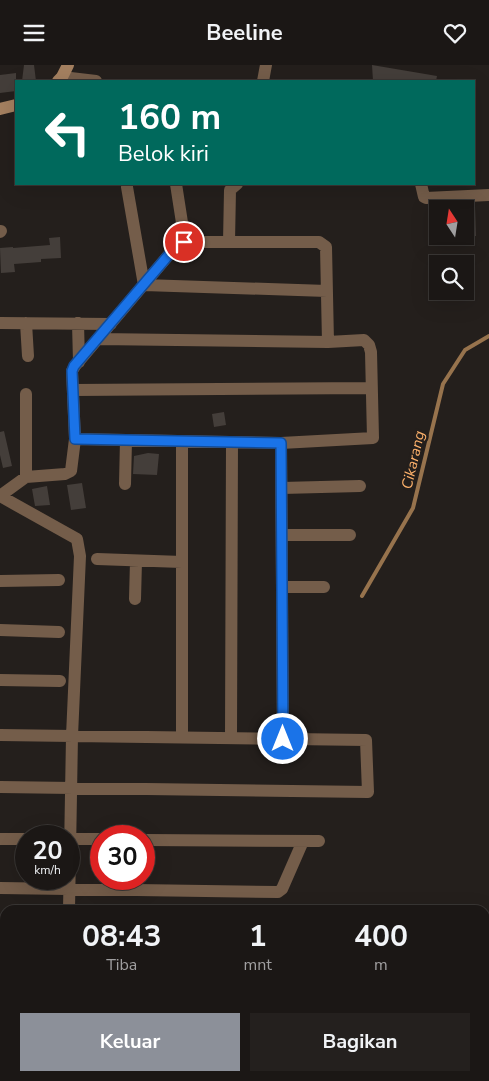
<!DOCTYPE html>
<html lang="id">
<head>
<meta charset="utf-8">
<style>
  :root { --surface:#1b1715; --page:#24201e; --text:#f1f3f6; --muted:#a09fa0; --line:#393634; --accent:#8c9099 }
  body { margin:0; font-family:"Nunito Sans",sans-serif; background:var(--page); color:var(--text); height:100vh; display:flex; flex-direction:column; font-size:19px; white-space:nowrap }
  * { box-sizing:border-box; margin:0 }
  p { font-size:16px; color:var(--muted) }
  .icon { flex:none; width:28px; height:28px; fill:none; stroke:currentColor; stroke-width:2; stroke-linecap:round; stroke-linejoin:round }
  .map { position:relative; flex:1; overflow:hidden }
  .sheet { position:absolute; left:0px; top:840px; width:490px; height:176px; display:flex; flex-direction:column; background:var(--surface); border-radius:15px 15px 0 0; box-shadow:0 5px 20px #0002,0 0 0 1px var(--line) }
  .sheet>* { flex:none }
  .banner { position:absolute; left:15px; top:15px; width:460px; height:105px; border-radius:0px; box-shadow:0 5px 20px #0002,0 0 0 1px var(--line); background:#00695c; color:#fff; overflow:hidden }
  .needle { width:32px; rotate:348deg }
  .controls { position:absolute; left:429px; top:135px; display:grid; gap:10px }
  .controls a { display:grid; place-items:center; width:45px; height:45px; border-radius:0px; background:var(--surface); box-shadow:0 5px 20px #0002,0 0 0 1px var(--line); font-size:25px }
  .speed { position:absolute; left:15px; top:760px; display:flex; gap:10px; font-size:25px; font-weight:700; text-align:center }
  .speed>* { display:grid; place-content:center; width:65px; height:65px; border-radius:50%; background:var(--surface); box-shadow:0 5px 20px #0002,0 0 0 1px var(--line); line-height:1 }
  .speed small { font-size:12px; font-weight:400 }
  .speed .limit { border:8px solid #d22; background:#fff; color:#111 }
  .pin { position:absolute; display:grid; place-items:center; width:42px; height:42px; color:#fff; margin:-21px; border:2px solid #fff; border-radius:50%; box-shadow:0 1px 5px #0007 }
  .me { position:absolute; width:55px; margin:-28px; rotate:0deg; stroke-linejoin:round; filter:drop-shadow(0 0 4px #0008) }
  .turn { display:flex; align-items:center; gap:18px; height:105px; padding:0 20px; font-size:22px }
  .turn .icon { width:65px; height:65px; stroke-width:2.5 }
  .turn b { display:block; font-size:35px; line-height:42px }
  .eta { display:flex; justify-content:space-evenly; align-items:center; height:85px; text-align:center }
  .eta b { font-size:30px; font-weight:700; line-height:35px }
  .button { display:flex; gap:10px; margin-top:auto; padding:10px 20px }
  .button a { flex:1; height:58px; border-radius:0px; background:var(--accent); color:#fff; font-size:20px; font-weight:700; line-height:58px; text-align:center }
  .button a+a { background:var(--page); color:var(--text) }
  header { display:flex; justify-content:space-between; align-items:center; height:65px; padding:0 20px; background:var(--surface); font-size:22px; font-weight:700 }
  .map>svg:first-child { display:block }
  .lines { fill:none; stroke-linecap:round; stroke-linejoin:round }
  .stream { stroke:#97734d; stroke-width:4 }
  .building { fill:#443e3a }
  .path { stroke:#615d5a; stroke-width:2.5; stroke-dasharray:1 4; stroke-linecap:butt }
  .street { stroke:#745d4a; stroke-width:12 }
  .secondary { stroke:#a48060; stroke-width:12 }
  .route-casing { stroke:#114b97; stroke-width:12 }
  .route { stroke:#1a73e8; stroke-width:9 }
  .labels { text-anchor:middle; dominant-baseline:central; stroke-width:5; stroke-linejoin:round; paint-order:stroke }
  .water-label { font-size:15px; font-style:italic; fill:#fdb16b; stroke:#241f1c }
</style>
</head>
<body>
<header><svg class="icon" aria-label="menu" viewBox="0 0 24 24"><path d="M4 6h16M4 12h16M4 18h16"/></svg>Beeline<svg class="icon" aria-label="heart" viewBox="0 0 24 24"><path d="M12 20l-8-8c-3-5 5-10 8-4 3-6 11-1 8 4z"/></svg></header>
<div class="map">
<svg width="489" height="1016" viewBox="0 0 489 1016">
  <rect width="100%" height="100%" fill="#241f1c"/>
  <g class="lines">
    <!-- stream -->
    <path class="stream" d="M362,531L413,443L443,319L465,285L489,271"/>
  </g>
  <!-- building -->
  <path class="building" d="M24,0H34L36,16H22Z
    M372,0L437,11L436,16H373Z
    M16,8V26L0,28V10Z
    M465,141H475L476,171H465Z
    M60,172L61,193L41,194V197L14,199L15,207L1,208L0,183L13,182V183L50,180L49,173Z
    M224,347L226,360L214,362L212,349Z
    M4,366L12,401L3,403L0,390V367Z
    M148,388L159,389L157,410L133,409L134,391Z
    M82,418L86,443L71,445L67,420Z
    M47,421L50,440L35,441L32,424Z"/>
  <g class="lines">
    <!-- path -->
    <path class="path" d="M485,903H489
      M317,1016L318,1011
      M376,1016L377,1011
      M428,1016L429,1011"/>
    <!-- street -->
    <path class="street" d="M62,12L96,16
      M263,16L266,0
      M176,119L185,177
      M421,119L424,132L426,133L489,130
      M127,122L144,220L327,226
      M0,167L1,166
      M229,177L230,125L237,119
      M0,258L111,259
      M26,258L28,291
      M78,258L79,297
      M98,274L328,277
      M73,325L371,323
      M182,376V672
      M281,378L283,674
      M26,412V329
      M125,419L126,375
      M282,423L360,421
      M0,431L26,412L65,409L71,406L75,374L72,306L75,301L178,179L185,177H319L326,182L328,277L364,275L369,280L371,287L373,373L281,378L75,374
      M0,431L77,474L80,491L72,671L69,845
      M282,470H350
      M97,494L182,497
      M0,516L59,515
      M282,522H324
      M135,534L136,496
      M0,565L59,567
      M0,615L60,616
      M0,670L366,675L368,727L0,722
      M231,673L232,377
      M0,774H26
      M69,774H101
      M144,775L319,776
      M0,823L278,827L282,824L303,776
      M0,872H5
      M0,922H5
      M92,1011L94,1016
      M485,1016L489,978"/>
    <!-- secondary -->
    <path class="secondary" d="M58,16L62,12L68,0
      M0,44L16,40"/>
  </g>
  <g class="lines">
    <!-- route casing -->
    <g class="route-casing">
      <path id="route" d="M184,177L178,179L74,301L72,306L75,374L281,378L283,674"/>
    </g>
    <!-- route -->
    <use href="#route" class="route"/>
  </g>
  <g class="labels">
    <!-- water labels -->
    <g class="water-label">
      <text transform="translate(413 395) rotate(-77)">Cikarang</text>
    </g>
  </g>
</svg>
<div class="controls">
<a><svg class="needle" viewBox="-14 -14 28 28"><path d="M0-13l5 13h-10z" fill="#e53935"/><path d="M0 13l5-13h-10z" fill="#a09fa0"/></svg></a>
<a><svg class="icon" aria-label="search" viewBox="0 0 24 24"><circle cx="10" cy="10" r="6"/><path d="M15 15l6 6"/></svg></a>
</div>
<div class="speed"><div>20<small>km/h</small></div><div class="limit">30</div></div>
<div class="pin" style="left:184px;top:177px;background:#d93025"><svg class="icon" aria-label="arrive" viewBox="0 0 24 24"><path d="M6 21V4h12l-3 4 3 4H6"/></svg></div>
<svg class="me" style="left:283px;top:674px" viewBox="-20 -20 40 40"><circle r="17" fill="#1a73e8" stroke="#fff" stroke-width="3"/><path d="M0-11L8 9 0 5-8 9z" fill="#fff"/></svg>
<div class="banner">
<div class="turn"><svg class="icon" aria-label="left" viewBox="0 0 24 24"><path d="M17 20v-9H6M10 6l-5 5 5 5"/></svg><div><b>160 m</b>Belok kiri</div></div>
</div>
<section class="sheet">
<div class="eta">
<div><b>08:43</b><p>Tiba</p></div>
<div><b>1</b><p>mnt</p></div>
<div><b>400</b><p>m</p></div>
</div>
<div class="button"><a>Keluar</a><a>Bagikan</a></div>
</section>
</div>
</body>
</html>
